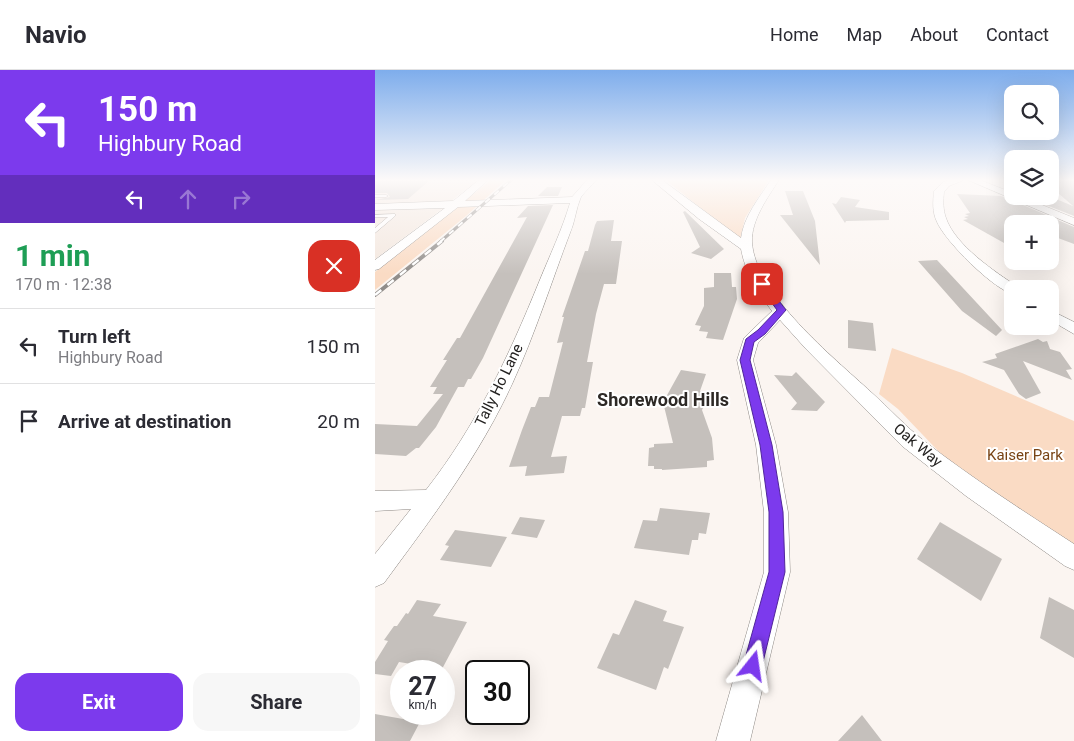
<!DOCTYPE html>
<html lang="en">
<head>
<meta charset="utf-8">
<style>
  :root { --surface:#fff; --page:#f7f7f7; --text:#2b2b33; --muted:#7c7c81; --line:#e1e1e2; --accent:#7c3aed }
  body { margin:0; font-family:Roboto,sans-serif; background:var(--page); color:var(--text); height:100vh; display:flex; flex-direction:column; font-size:19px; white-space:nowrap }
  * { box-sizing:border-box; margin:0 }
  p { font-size:16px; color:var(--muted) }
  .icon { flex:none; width:28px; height:28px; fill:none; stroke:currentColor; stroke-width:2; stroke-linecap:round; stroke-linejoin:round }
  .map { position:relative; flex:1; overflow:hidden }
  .details { display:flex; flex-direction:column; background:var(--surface); width:375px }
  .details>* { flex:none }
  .banner { background:#7c3aed; color:#fff; overflow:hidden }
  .controls { position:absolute; left:629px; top:15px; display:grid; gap:10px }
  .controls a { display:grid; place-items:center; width:55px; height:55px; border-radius:10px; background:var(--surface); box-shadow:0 5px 20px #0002; font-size:25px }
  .speed { position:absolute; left:15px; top:590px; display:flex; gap:10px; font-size:25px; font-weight:700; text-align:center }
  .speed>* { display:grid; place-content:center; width:65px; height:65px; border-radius:50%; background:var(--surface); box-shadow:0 5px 20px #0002; line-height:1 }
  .speed small { font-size:12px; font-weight:400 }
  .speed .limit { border:2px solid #111; border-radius:8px; background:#fff; color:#111 }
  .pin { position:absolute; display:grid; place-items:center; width:42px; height:42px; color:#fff; margin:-21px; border-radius:10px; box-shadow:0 2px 8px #0006 }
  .me { position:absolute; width:55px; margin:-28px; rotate:15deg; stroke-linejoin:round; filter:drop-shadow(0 0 4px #0008) }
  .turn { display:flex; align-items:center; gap:18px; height:105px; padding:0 15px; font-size:22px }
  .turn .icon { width:65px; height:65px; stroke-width:2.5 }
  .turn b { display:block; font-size:35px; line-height:42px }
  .lanes { display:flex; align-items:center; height:48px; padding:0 15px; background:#0003; justify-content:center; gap:25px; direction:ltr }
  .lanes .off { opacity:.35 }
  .round { display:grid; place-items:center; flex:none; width:52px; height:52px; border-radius:15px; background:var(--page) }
  .summary { display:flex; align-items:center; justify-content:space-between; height:85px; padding:0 15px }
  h1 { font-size:30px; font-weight:700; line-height:38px; color:#1e9e55 }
  .primary-button { display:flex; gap:10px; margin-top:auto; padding:10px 15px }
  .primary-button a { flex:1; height:58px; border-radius:15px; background:var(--accent); color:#fff; font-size:20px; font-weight:700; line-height:58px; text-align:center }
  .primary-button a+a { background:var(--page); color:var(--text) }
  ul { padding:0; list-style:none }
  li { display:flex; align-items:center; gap:15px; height:75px; padding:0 15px; border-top:1px solid var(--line) }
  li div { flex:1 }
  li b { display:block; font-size:19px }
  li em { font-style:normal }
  header { display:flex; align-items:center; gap:30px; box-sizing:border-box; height:70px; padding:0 25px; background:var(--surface); border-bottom:1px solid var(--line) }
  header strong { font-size:24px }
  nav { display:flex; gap:28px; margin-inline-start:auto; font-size:18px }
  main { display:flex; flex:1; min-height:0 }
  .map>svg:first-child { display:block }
  .built { fill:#f3e7de }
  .green { fill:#fadbc4 }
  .building { fill:#c5c0bc }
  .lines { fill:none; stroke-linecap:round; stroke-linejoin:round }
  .lane-casing { stroke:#8d8884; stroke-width:1 }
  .street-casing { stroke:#8d8884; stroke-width:1 }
  .lane { fill:#fff; fill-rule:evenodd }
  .street { fill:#fff; fill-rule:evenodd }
  .rail-far1-casing { stroke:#918d8a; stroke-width:3 }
  .rail-casing { stroke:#918d8a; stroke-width:4 }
  .rail-far1 { stroke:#fff; stroke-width:2; stroke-dasharray:6; stroke-linecap:butt }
  .rail { stroke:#fff; stroke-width:2.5; stroke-dasharray:8; stroke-linecap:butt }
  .route { fill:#7c3aed; stroke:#51269a }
  .labels { text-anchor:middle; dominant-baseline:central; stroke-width:4; stroke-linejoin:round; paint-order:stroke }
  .street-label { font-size:15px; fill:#242221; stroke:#fff }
  .park-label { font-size:15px; fill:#784415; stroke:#fff }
  .quarter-label { font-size:18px; font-weight:bold; fill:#2d2926; stroke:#fff }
</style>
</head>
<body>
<header>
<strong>Navio</strong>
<nav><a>Home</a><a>Map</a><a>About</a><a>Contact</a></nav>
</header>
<main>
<section class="details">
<div class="banner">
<div class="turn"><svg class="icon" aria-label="left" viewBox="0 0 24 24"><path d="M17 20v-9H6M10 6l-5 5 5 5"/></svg><div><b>150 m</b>Highbury Road</div></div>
<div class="lanes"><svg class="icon" aria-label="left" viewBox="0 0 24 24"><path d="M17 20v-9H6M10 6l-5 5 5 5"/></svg><svg class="icon off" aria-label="ahead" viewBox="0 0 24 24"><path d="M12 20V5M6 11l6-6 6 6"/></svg><svg class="icon off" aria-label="right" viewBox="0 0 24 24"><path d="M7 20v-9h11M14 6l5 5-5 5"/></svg></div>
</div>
<div class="summary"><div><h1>1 min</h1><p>170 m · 12:38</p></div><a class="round" style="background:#d93025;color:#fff"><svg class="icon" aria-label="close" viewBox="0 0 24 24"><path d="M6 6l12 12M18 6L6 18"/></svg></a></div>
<ul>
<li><svg class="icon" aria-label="left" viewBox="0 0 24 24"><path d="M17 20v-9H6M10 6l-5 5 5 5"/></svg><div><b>Turn left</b><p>Highbury Road</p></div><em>150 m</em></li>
<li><svg class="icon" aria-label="arrive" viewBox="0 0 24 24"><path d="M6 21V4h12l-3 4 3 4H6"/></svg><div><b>Arrive at destination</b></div><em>20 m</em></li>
</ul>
<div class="primary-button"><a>Exit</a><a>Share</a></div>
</section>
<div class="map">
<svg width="699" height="671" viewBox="0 0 699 671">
  <rect width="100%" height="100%" fill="#fbf5f1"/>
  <!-- built -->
  <path class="built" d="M0,110H103L76,131L0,134Z
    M68,138L51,151L0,189V139Z"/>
  <!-- green -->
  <path class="green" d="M116,110H131L91,146L0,220V202Z
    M288,110H394L370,148L365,170L292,111Z
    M517,278L587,303L699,351V476L569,387L523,339L504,324Z"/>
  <!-- building -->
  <path class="building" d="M0,110H55L33,129L0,130L15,127L12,123H0Z
    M675,110L699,111V146L659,130L681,129L698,136L675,116Z
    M172,117H187L183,126H163Z
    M410,121H428L440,151L445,195L405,145H418Z
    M582,124L626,126L638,131V133L641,132L699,157V174L675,165V154H649L638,149V178L588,150L593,149L589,147L594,146L590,144L595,143Z
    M466,127L485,130L480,137L514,142V150L471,151L470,153L457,133L461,134Z
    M178,135L108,288L96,309H93L89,317H83L61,357L44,378H41L31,386L0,384V354L42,356L68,324H58L62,317H55L72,290H68L82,268H85L152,147L142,148L153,136Z
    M310,141L349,179L336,189L316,183L325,177L308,142Z
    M239,150L236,171H247L241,214H229L221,244L212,292H218L210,338H207L205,346H187L176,387L192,386L189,403L150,406L152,396L134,397L147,360L156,337H160L164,327H174L188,272L182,273L189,247H187L210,181H213L220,155L222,151Z
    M562,190L627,260L621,266L587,241L543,191Z
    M339,203H356L357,217H361L362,229L348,270L331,268L333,262L324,261L326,256L320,255L329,236V218L339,217Z
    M473,250L498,253L501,281L473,278Z
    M663,269L668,272L672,271L675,279L685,282L697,299L691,300L697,310L648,291L666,323L651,329L644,324L629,300L607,292L622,288L620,284Z
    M306,300L331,304L325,321L335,323L327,340L337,368L339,390L332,391V397L287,400V399H279V396H273L274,378L279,377V374L298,373L287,328L291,327Z
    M421,302L450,332L442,341L416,340L422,333L399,305L417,306Z
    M285,438L335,443L331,464L324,463L323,470H317L314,485L259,478L268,450L282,451Z
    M145,447L170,450L162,468L136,464Z
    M565,452L627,489L606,531L542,489Z
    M80,460L132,467L116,497L65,490L74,476L70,475Z
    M674,527L699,540V588L665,568Z
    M42,530L66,534L58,546L92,552L67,599L24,592L16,606L0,604V592L13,571L9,570L19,556H22L31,543L33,544Z
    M260,530L292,541L288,551L309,557L293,599L289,597L281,620L222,598L238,563L244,565Z
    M0,644L45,652L35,671H0Z
    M487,645L507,671H463Z"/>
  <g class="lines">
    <!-- lane casing -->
    <g class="lane-casing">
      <path id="lane" d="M0,125H11L13,126L11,127H0Z
        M18,144H20V146L0,163V158L13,147H0V145Z"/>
    </g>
    <!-- street casing -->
    <g class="street-casing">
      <path id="street" d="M104,110H113L90,131L197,127L212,110H221C217,116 210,121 206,127C201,138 200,152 195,163C176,213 160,264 138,312C105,385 56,449 9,513L0,517V484L36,439L0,441V421L51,420C101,356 134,286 164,212C175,185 187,160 195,133L83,137L4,199L0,200V190L70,138L0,140V134L78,131Z
        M277,110H287L366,168C369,146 384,128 396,110H404C393,127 376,150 377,172C380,224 458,287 496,322C514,338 530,356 549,371C597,408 648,441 699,474V500L690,496L591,426L527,376L431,279L405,250L383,273L378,290L401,375L413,442L415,502L375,671H341L389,502V442L381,375L362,290L369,268L397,241C383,223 370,202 366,179L324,149Z
        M575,110H589L574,116L569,122C568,131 568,140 571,148C580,175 620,202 643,217L644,219H638V224C618,219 570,171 562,152C557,142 558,131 559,121L568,112Z
        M593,110H605L638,123V126H645L699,148V155Z
        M675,240L699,252V264L675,250Z"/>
    </g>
    <!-- lane -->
    <use href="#lane" class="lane"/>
    <!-- street -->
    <use href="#street" class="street"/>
    <!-- rail-far1 casing -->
    <g class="rail-far1-casing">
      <path id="rail-far1" d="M65,172L136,110"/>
    </g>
    <!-- rail casing -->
    <g class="rail-casing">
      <path id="rail" d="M0,225L67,171"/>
    </g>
    <!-- rail-far1 -->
    <use href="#rail-far1" class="rail-far1"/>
    <!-- rail -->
    <use href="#rail" class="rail"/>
  </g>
  <!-- sky -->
  <linearGradient id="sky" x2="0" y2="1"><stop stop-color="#7eadec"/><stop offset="0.54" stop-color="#fdfaf9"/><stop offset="1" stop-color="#fdfaf9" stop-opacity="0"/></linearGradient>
  <rect width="699" height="204" fill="url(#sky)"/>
  <!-- route -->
  <path class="route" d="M384,213H390L411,240L390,264L379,272L375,290L397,375L408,442L410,502L387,596L384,602L378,605L371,602L368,596L394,502V442L385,375L365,290L371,269L383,260L402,240L383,214Z"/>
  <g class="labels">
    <!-- street labels -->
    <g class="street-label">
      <text transform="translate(124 315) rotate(-64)">Tally Ho Lane</text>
      <text transform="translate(543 375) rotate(40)">Oak Way</text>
    </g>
    <!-- park labels -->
    <g class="park-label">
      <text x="650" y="385">Kaiser Park</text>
    </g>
    <!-- quarter labels -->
    <g class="quarter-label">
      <text x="288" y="329">Shorewood Hills</text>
    </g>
  </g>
</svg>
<div class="controls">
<a><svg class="icon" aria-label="search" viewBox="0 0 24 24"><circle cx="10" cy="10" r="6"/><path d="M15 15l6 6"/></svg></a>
<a><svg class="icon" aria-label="layers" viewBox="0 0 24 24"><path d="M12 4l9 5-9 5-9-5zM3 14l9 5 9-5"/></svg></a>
<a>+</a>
<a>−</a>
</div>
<div class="speed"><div>27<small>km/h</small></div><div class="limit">30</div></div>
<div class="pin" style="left:387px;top:214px;background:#d93025"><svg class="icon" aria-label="arrive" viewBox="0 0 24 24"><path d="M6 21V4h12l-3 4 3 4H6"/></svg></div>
<svg class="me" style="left:378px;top:596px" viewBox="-20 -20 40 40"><path d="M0-17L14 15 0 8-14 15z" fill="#7c3aed" stroke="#fff" stroke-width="4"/></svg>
</div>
</main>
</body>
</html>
